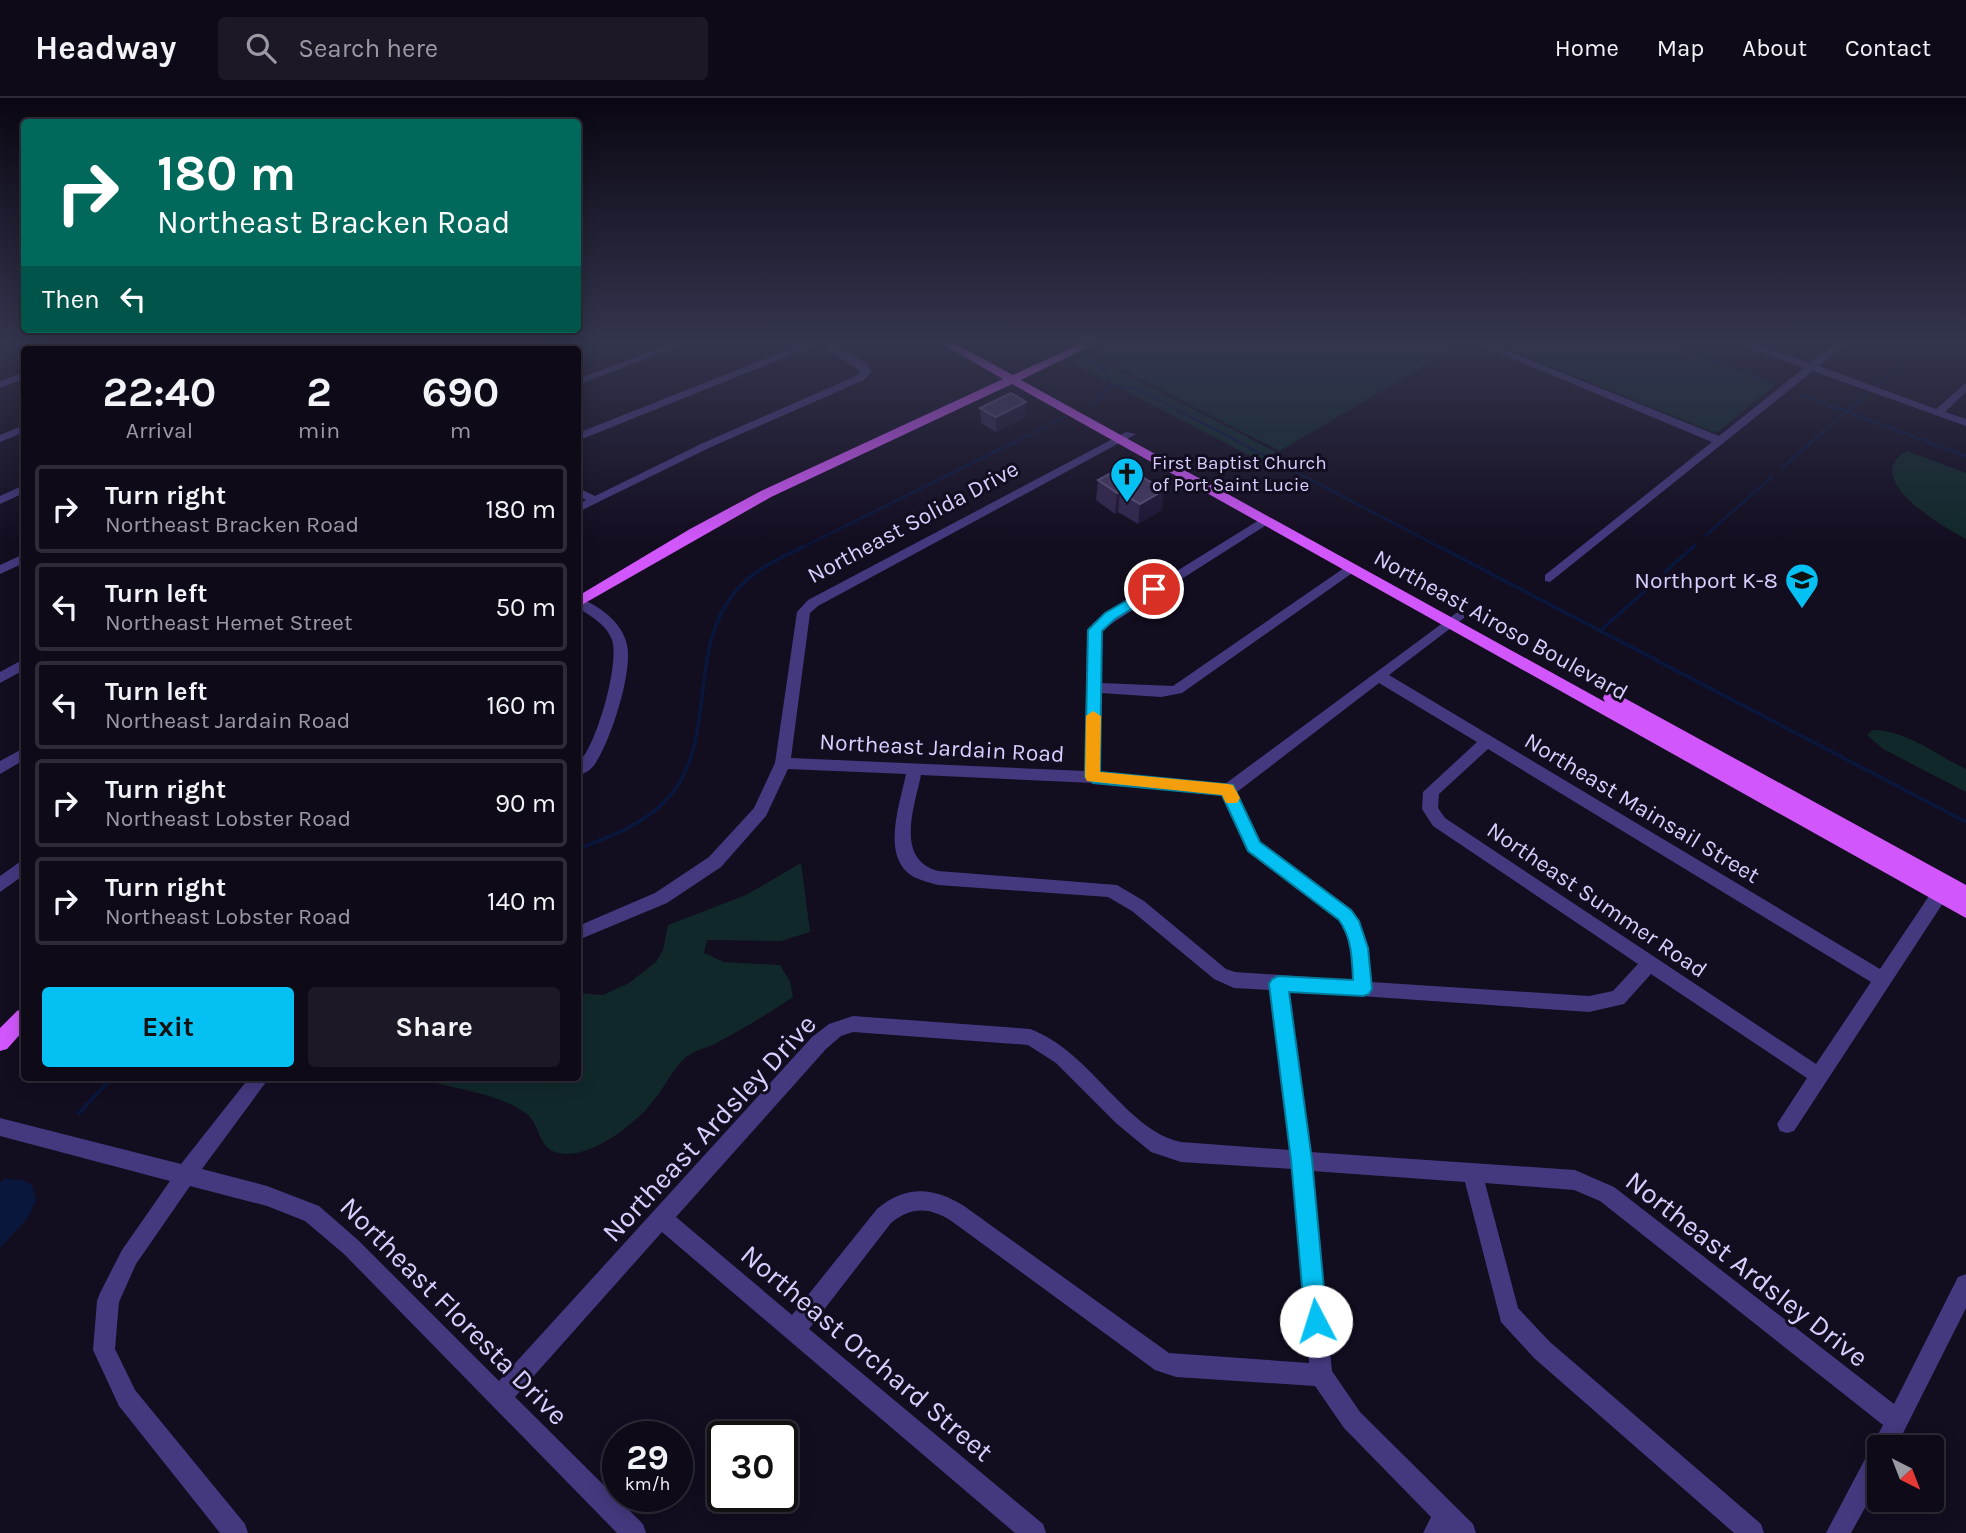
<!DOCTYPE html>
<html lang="en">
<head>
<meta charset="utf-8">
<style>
  :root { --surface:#0e0a18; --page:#1c1825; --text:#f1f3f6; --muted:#9b9aa2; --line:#2e2b37; --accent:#05c0f3 }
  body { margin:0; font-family:Karla,sans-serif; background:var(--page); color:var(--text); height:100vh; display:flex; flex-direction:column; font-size:26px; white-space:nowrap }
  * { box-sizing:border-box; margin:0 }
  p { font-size:23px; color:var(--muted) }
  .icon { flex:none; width:38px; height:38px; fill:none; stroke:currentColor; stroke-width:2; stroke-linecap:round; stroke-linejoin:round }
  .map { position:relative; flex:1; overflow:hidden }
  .details { position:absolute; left:21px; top:248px; width:560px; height:735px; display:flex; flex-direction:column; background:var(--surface); border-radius:7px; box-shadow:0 4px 18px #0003,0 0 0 2px var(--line) }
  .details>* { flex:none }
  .guide { position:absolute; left:21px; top:21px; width:560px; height:214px; border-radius:7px; box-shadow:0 4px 18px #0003,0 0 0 2px var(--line); background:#00695c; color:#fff; overflow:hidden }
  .needle { width:46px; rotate:138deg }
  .tools { position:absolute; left:1867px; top:1337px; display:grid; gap:14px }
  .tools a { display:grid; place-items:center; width:77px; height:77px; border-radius:7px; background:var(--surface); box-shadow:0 4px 18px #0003,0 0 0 2px var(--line); font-size:35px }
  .speed { position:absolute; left:602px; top:1323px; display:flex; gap:14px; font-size:35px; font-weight:700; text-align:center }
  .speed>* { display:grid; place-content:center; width:91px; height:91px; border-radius:50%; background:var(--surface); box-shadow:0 4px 18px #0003,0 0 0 2px var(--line); line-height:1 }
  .speed small { font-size:18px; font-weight:400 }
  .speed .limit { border:4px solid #111; border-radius:10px; background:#fff; color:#111 }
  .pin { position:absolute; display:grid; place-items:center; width:60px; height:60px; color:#fff; margin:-30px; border:4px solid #fff; border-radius:50%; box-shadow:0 2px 7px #0007 }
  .me { position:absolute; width:77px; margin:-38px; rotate:355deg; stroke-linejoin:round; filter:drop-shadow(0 0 5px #0008) }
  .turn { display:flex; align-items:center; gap:24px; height:147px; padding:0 21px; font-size:32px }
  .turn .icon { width:91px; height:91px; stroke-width:2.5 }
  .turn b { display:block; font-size:49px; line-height:60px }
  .then { display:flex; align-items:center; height:66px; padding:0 21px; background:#0003; gap:14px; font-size:26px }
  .eta { display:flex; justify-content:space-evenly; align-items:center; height:119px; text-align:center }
  .eta b { font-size:42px; font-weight:700; line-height:49px }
  .primary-button { display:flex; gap:14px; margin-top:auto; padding:14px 21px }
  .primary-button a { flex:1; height:80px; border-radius:7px; background:var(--accent); color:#111; font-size:28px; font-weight:700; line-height:80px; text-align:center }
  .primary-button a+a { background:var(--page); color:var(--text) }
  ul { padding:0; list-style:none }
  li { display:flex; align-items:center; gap:21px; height:88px; margin:0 14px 10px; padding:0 7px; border:4px solid var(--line); border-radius:7px }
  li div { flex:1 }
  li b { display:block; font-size:26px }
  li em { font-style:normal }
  header { display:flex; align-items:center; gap:42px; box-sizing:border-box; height:98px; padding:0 35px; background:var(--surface); border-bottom:2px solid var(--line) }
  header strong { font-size:33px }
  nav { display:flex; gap:38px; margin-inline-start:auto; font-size:24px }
  .search { width:490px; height:63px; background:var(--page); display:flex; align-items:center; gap:18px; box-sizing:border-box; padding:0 24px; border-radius:7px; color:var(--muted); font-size:26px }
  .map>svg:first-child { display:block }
  .green { fill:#11282a }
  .water { fill:#0a173d }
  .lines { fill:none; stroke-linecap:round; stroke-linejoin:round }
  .stream-far1 { stroke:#0a173d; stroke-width:2.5 }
  .stream { stroke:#0a173d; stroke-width:3.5 }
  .minor { fill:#44397f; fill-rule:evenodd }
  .major { fill:#d157fc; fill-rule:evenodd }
  .wall { fill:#33274e }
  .shaded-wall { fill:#1e1534 }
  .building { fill:#443961; stroke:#5c507a; stroke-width:2 }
  .route { fill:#05c0f3; stroke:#037d9e; stroke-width:2 }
  .slow { fill:#f59e0b }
  .labels { text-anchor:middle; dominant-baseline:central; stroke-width:6; stroke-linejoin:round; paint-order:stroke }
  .far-poi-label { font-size:19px; fill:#d9cefe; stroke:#130d20; text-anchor:start }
  .street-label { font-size:23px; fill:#d9cefe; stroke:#130d20 }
  .poi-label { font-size:23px; fill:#d9cefe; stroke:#130d20; text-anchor:end }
  .near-street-label { font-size:28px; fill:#d9cefe; stroke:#130d20 }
</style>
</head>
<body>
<header>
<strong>Headway</strong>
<div class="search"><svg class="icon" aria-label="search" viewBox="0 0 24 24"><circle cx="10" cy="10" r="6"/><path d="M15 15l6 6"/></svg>Search here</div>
<nav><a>Home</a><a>Map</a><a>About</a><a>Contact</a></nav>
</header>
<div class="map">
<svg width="1966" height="1435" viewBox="0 0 1966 1435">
  <rect width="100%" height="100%" fill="#130d20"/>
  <!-- green -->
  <path class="green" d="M1120,243H1463L1465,244L1280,353L1091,256Z
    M1488,243H1657L1775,287L1719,333L1713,334Z
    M1089,257L1276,354L1260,363L1072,265Z
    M1907,353L1966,375V441C1945,430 1858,380 1907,353Z
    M1872,632C1905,631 1938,658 1966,671V694L1883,651L1867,637Z
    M801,765L810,834L781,843L707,842L704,855L724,864L780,867L790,884L793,899C768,916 742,931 715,946C706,950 693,953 686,959C673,970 665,989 654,1002C637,1025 590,1062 559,1055C537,1051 541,1027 527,1016C495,993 456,993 421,980H578V895L603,897L629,885L656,864L663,852L668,827L746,797Z"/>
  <!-- water -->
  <path class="water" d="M4,1081L23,1082L32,1087L36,1103L27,1121L0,1150V1085Z"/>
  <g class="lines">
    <!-- stream-far1 -->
    <path class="stream-far1" d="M1048,243L1058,247
      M1662,243L1775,285
      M1084,260C1096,267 1109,273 1111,288L1092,306
      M1111,287L1135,291L1153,299L1443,451
      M1877,287L1927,243
      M1799,296L1966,358
      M1782,370L1865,297
      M1706,437L1773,378
      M799,451L1065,319
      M1691,451L1696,446"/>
    <!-- stream -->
    <path class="stream" d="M1440,449L1966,724
      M1665,474L1693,449
      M1601,532L1655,484
      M578,751C609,739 643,727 666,702C720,646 685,551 736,493C753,472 779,461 802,449
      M79,1015L112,980"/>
    <!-- minor -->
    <path class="minor" d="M37,243H47L53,252H43Z
      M168,243H178L186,252H176Z
      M359,243H373L350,252H334Z
      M523,243H539L509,252H491Z
      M678,243H691L578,287V281Z
      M810,243H827L867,266L872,273L864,282L711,349L578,414V407L586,402L578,398V390L595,398L703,345L856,278L861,273L819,246L582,341L578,342V335Z
      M1470,243H1483L1719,338L1804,270L1735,245L1734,243H1747L1810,265L1838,243H1849L1819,268L1936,311L1966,285V294L1945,314L1966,321V328L1813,273L1550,484L1545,483V477L1712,344Z
      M24,274V281L0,290V283Z
      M24,327V334L0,344V337Z
      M1126,334L1136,336L818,508L810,515L791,660L1085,673L1087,536L1093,525L1264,419L1270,423L1268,426L1103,531L1101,536V585L1173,588L1347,468L1352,467L1358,471L1182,595L1161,599L1101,595V674L1225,686L1459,513L1464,514V520L1389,577L1880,871L1933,792L1939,790L1945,792L1947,797L1945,802L1794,1033L1787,1035L1780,1033L1777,1026L1807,980L1651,876L1624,906L1589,914L1288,893L1310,1054L1575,1072L1614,1089L1894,1306L1958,1179L1966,1176V1210L1896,1349H1880V1383L1851,1435H1826L1883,1327L1600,1103L1574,1092L1485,1085L1518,1210L1550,1244L1761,1426L1764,1435H1734L1534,1260L1501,1224L1465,1084L1312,1073L1332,1273L1360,1314L1473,1426L1476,1435H1423L1431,1419L1344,1330L1315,1288L1176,1279L1155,1272L950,1122C928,1109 911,1109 891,1125L809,1231L1043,1426L1046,1435H1015L662,1134L515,1299L643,1426L646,1435H617L344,1156L305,1123L267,1108L190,1088L136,1166L119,1204L115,1251L135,1292L245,1426L248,1435H220L119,1308L93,1252L97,1203L100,1195L122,1152L170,1083L0,1038V1020L181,1066L249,980H269L202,1071L267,1088L319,1108L358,1142L499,1283L812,939L829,926L853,918L1030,931C1092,954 1125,1032 1181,1044L1290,1052L1270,892L1234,890L1214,881L1132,813L1108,799L938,787C931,785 923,783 916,780C879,762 900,706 906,676L788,671L766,718L721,769L667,805L578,842V828L655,795L709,759L754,710L775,665L797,514L808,502ZM1379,585L1477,644L1423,694L1422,711L1433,728L1638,866L1613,893L1589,898L1371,884L1366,843L1351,812L1260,744L1237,694ZM1488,651L1871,884L1816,966L1445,720L1438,710L1439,696ZM921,677L1093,685L1223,697L1248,752L1339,822L1349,843L1354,882L1235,874L1226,871L1144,803L1117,787L938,773C895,761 914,710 921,677ZM853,934L1028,947L1056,965L1117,1026L1151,1054L1181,1064L1292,1071L1309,1265L1169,1255L964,1108C933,1089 906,1087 877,1111L792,1217L676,1119L826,951L841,938Z
      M24,387V395L0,406V398Z
      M24,456V465L0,476V467Z
      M578,500C598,506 623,525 627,547C633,574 611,642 595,666C591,672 585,675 578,678V665C596,650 620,565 612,542C607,527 591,518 578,510Z
      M24,561V572L0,585V574Z
      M24,650V662L0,676V663Z
      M24,761V777L0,794V778Z"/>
    <!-- major -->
    <path class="major" d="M937,243H950L1013,277L1087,243H1100L1021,282L1605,604L1603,600L1605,596H1617L1966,787V820L1012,286L771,399L578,509V498L690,431L761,393L1003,281Z
      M24,910V932L7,951L0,953V930L17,913Z"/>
  </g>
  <!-- wall -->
  <path class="wall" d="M980,310L1026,319L996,334L981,325Z
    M1098,382L1162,412L1138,426L1118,414L1115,416L1096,402Z"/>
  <!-- shaded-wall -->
  <path class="shaded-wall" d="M1026,304V319L996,334V319Z
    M1164,392L1162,412L1138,426L1140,406Z
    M1120,394L1118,414L1115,416L1117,395Z"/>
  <!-- building -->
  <path class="building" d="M1011,295L1026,304L996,319L980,310Z
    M1124,368L1164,392L1140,406L1120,394L1117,395L1098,382Z"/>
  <!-- sky -->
  <linearGradient id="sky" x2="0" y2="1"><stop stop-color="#0a0712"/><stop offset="0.55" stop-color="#33354e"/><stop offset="1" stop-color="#33354e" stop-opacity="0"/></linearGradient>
  <rect width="1966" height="443" fill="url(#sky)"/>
  <!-- route -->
  <path class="route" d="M1154,487L1161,491L1159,494L1115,521L1102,533L1100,674L1233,687L1260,744L1351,812L1359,823L1368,850L1372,891L1369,896L1363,898L1289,894L1312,1062L1327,1223L1324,1231L1316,1234L1309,1231L1305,1223L1291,1062L1269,886L1272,881L1278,878L1353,882C1352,861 1352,840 1339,822L1248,753L1222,697L1093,685L1085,679L1088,532L1105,515Z"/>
  <!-- slow -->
  <path class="slow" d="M1093,613L1101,618L1100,674L1228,686L1233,687L1240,700L1237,705H1226L1222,697L1087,683L1085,679L1086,618Z"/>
  <!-- icons -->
  <defs>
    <g id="church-pin" transform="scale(1.75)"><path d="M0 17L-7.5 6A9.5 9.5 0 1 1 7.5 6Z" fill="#05c0f3" stroke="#130d20"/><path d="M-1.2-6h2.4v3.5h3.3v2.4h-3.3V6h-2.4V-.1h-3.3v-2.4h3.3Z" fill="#111"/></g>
    <g id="school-pin" transform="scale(1.75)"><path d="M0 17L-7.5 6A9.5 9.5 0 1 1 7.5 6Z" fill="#05c0f3" stroke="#130d20"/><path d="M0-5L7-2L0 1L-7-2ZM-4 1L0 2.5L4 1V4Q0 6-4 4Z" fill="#111"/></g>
  </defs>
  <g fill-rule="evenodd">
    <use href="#church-pin" x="1127" y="376"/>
    <use href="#school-pin" x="1802" y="482"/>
  </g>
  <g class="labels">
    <!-- far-poi labels -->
    <g class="far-poi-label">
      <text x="1152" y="365">First Baptist Church<tspan x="1152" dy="22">of Port Saint Lucie</tspan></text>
    </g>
    <!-- street labels -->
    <g class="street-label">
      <text transform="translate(913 424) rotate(-28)">Northeast Solida Drive</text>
      <text transform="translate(1501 527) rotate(29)">Northeast Airoso Boulevard</text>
      <text transform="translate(942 650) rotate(3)">Northeast Jardain Road</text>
      <text transform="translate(1642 710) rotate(31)">Northeast Mainsail Street</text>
      <text transform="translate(1597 802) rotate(34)">Northeast Summer Road</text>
    </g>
    <!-- poi labels -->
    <g class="poi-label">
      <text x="1778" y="482">Northport K-8</text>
    </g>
    <!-- near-street labels -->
    <g class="near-street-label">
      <text transform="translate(709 1030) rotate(-47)">Northeast Ardsley Drive</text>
      <text transform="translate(1747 1171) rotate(38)">Northeast Ardsley Drive</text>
      <text transform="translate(454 1213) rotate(45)">Northeast Floresta Drive</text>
      <text transform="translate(867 1255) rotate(40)">Northeast Orchard Street</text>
    </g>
  </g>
</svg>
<div class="tools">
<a><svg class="needle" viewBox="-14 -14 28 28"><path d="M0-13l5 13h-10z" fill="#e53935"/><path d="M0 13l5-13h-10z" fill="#9b9aa2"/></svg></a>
</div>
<div class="speed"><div>29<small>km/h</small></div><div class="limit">30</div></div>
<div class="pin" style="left:1154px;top:491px;background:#d93025"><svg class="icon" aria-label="arrive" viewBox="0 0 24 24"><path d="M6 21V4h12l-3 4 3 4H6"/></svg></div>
<svg class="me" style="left:1316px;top:1223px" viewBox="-20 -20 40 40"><circle r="19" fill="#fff"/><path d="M0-13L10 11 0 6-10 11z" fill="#05c0f3"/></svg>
<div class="guide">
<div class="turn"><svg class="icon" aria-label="right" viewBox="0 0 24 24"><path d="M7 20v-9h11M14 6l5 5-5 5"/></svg><div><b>180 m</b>Northeast Bracken Road</div></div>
<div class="then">Then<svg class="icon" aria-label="left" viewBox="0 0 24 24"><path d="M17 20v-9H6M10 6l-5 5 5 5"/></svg></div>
</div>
<section class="details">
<div class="eta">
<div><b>22:40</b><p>Arrival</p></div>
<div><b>2</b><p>min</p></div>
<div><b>690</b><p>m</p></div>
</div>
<ul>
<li><svg class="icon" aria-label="right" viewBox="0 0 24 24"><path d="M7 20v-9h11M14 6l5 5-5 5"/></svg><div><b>Turn right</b><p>Northeast Bracken Road</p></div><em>180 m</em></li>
<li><svg class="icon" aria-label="left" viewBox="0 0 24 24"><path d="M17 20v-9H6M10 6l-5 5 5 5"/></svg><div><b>Turn left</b><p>Northeast Hemet Street</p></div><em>50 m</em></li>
<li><svg class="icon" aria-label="left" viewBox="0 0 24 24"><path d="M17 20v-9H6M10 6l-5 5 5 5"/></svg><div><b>Turn left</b><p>Northeast Jardain Road</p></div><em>160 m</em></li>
<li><svg class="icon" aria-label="right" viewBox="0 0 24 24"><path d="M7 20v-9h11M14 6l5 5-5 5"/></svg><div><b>Turn right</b><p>Northeast Lobster Road</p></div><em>90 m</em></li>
<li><svg class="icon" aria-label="right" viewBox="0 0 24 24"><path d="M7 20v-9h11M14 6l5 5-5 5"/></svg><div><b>Turn right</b><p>Northeast Lobster Road</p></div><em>140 m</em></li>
</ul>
<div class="primary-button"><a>Exit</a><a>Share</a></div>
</section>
</div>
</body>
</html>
